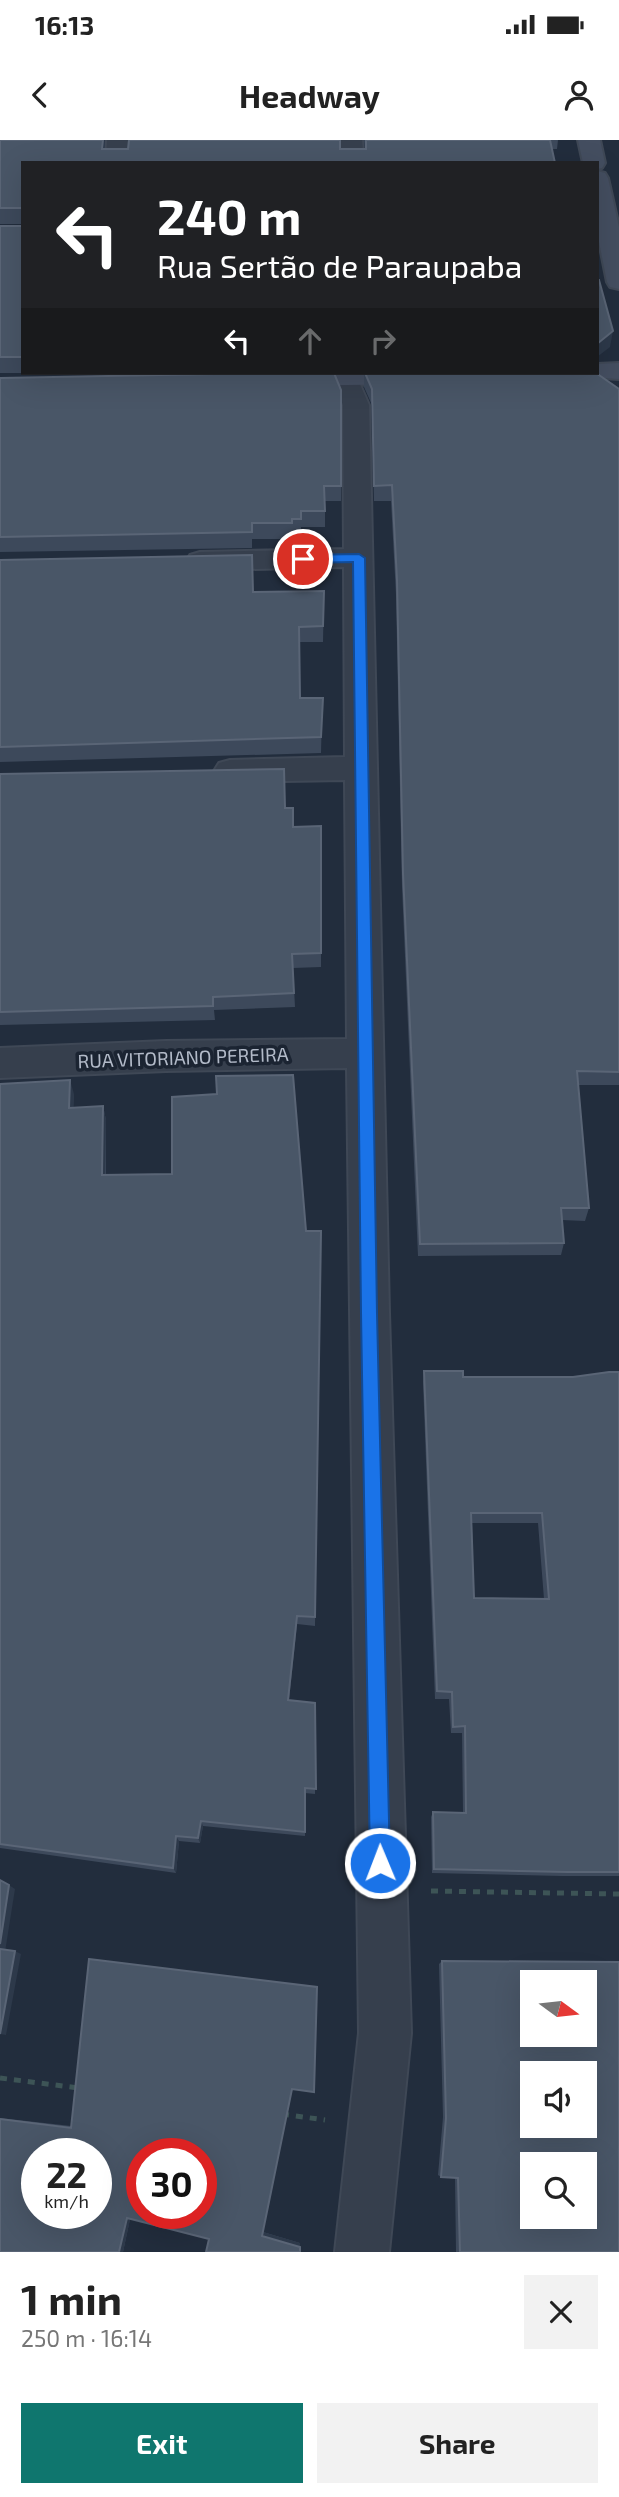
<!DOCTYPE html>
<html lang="en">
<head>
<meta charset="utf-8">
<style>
  :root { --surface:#fff; --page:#f2f2f2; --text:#222; --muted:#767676; --accent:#0f766e }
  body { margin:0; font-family:"Exo 2",sans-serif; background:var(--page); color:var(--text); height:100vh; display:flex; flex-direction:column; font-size:26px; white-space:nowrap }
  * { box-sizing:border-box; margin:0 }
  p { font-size:23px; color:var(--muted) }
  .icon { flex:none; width:38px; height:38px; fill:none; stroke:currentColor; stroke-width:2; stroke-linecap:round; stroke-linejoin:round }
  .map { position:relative; height:2112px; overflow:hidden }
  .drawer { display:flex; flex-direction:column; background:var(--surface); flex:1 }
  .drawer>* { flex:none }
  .banner { position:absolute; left:21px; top:21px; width:578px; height:214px; border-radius:0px; box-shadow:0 7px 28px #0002; background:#202124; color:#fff; overflow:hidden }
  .needle { width:46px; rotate:105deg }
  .fabs { position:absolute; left:520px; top:1830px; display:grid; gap:14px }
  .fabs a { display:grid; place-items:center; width:77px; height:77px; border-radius:0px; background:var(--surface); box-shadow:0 7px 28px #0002; font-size:35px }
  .speed { position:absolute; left:21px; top:1998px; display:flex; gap:14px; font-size:35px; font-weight:700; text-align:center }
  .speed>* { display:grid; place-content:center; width:91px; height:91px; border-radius:50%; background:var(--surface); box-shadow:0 7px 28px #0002; line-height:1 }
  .speed small { font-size:18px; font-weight:400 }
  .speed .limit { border:10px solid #d22; background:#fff; color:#111 }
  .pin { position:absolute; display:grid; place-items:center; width:60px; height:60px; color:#fff; margin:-30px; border:4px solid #fff; border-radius:50%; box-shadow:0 2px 7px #0007 }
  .me { position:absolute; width:77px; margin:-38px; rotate:359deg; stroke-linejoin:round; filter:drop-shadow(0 0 5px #0008) }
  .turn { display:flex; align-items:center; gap:24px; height:147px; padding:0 21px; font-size:32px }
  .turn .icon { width:91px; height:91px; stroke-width:2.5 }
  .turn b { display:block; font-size:49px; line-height:60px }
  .lanes { display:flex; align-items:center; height:66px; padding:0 21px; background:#0003; justify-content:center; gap:35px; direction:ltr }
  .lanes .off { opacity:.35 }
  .round { display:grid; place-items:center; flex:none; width:74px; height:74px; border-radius:0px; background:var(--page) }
  .overview { display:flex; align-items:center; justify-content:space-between; height:119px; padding:0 21px }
  h1 { font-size:42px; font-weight:700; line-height:52px }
  .primary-button { display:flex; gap:14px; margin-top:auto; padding:14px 21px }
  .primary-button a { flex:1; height:80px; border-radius:0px; background:var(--accent); color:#fff; font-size:28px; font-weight:700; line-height:80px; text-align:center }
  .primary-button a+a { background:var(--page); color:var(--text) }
  .status { display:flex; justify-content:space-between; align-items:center; height:49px; padding:0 35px; background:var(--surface); direction:ltr }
  .status svg { height:19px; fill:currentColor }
  header { display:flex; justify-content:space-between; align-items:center; height:91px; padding:0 21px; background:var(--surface); font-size:32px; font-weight:700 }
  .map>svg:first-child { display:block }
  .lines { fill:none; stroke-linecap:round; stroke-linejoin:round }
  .street-casing { stroke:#3f4856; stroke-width:4 }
  .secondary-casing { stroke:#3f4856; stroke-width:4 }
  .path { stroke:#3d5456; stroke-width:5; stroke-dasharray:7 7; stroke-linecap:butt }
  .street { fill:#363f4d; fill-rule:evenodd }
  .secondary { fill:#444e60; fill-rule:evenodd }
  .wall { fill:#3d495b; fill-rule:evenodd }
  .shaded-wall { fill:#2d394a }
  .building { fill:#495667; stroke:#5a6576; stroke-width:2; fill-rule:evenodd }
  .route { fill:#1a73e8; stroke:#114b97; stroke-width:2 }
  .labels { text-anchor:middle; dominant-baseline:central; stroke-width:7; stroke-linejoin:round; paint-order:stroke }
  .street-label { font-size:19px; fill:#b2bac8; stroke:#1b2432 }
</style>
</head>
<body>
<div class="status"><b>16:13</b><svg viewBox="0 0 49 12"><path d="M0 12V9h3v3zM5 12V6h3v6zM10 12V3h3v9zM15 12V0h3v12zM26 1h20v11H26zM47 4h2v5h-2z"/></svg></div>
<header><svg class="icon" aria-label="back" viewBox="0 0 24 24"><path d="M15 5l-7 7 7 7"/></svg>Headway<svg class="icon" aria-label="person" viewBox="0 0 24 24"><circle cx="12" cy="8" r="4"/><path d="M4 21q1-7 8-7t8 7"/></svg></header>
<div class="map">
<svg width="619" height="2112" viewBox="0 0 619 2112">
  <rect width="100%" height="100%" fill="#222d3d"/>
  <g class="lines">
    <!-- street casing -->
    <g class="street-casing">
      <path id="street" d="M107,0H129L128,23H106Z
        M340,0H362L364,23H342Z
        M335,233H355L369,265L389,1173L411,1893L389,2112H335L359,1893L347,928L166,931L0,938V908L166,901L347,899L345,640L230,642L219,639L214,631L219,623L230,620L345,617L344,427L200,430L190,427L186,421L190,415L200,412L344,409L343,265L332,237Z"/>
    </g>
    <!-- secondary casing -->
    <g class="secondary-casing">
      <path id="secondary" d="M578,0H600L605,23L602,28L597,29V23H583Z
        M597,31L605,33L608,38L619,87V149L610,147L607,142L597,92Z
        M619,223V239L588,237L585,233H597V224Z
        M274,233H426L428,236L424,241L415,244L283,246L274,243L270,238Z"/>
    </g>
    <!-- path -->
    <path class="path" d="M431,1751L619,1754
      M0,1938L79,1948
      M282,1974L325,1980"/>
    <!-- street -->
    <use href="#street" class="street"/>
    <!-- secondary -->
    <use href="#secondary" class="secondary"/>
  </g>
  <!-- wall -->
  <path class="wall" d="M0,0H105V9H365L364,0H558L557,9L23,23V233H80H0V86H22V84H0Z
    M364,233H596L619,249V945H578L589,1068L585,1081L562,1080L564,1103L561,1115L418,1116L402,747L396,455L391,361H374L372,265L364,247Z
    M0,238L341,346V361H325V387H301V395H292V399H252V408L0,412Z
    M0,420L253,452L324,451L323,502H299L300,558L322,573L321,613L0,622Z
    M0,634L285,668L293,687L321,686V827L293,828L295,867L214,870L215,880L0,885Z
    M0,944L74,954L73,968L103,966L106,980V1035L306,1091H321L315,1486L297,1484L289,1560L315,1563V1654L305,1653V1696L203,1686L200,1703L179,1701L176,1733L0,1708Z
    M424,1231L463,1237H573L619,1232V1736H562L432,1733L431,1677L433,1672L463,1673L462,1593H451L449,1559H435L423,1242ZM472,1383H538L544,1459L474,1458Z
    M442,1821L619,2112H456L455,2038L441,2037L438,2035L443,1977L439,1824Z
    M292,1949L263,2092L300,2103L209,2099L130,2079L123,2112H0V1978L71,1986Z"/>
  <!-- shaded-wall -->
  <path class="shaded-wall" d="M103,0H105L104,23L102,9Z
    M613,191L610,207L597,217V204Z
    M70,940L74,954L73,982L69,968Z
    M103,966L106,980L105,1049L102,1035Z
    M297,1476V1484L288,1567V1560Z
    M201,1681L203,1686L200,1703L198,1698Z
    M176,1696L179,1701L176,1733L173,1728Z
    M9,1745L15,1749L5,1812L0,1809V1804Z
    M15,1811L21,1814L6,1895L0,1894Z
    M131,2075L123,2112H119L127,2078Z
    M263,2092L300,2103V2107L262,2096Z"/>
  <!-- building -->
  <path class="building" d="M0,0H103L102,9H128L129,0H340V9H366V0H550L555,23H23V217H0V86H22V68H0Z
    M597,140H599L613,191L597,204Z
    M275,233H334L341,250V346H324L325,371H301V379H292V383H252V392L0,397V238Z
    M365,233H596L619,249V932L577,931L589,1068H561L564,1103L420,1104L403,733L397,440L392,345L374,346L372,249Z
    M252,415L253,452L324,451L323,486L299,487L300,558H323L321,597L0,607V420Z
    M284,629L285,668H293V687L321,686V813L292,814L294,853L213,857V866L0,872V634Z
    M293,935L306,1091H321L315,1477L297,1476L288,1560L315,1563L316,1649L305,1648V1692L201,1681L198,1698L176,1696L173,1728L0,1704V944L70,940L69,968L103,966L102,1035L172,1034V957L217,954L216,936Z
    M424,1231H463V1237H573L609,1232H619V1732H567L434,1729L433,1672L466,1673L465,1586L453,1587L452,1552L437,1551ZM471,1373H542L549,1459L474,1458Z
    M0,1740L9,1745L0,1804Z
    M0,1809L15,1811L0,1894Z
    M89,1819L317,1847L314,1952L292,1949L262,2096L300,2107V2112H206L209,2099L127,2078L119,2112H0V1979L71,1988ZM37,2014H96V2074H37ZM142,2014H201V2074H142Z
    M442,1821L619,1822V2112H460L458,2038L441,2037L446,1978ZM532,1843H584V1895H532ZM532,1934H584V1986H532ZM532,2025H584V2077H532Z"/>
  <!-- route -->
  <path class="route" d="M359,414L365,418L377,1173L390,1723L387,1731L380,1734L373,1731L370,1723L361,1173L353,422L303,423L298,419L303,415Z"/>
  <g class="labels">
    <!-- street labels -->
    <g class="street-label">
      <text transform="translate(183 917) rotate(-2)">RUA VITORIANO PEREIRA</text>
    </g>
  </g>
</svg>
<div class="fabs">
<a><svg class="needle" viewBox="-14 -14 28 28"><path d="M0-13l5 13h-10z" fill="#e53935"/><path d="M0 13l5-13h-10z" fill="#767676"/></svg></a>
<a><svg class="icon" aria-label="sound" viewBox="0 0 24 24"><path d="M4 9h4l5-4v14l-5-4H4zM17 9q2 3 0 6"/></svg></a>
<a><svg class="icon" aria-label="search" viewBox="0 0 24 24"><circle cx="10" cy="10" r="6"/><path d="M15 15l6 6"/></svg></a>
</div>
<div class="speed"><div>22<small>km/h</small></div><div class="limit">30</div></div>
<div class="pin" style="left:303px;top:419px;background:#d93025"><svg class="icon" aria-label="arrive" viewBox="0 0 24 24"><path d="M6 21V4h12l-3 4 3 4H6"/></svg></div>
<svg class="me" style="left:380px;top:1723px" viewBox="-20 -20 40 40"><circle r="17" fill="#1a73e8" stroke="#fff" stroke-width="3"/><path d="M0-11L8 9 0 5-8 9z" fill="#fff"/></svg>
<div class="banner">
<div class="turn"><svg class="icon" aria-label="left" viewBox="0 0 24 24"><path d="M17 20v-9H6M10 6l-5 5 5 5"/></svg><div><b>240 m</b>Rua Sertão de Paraupaba</div></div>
<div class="lanes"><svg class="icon" aria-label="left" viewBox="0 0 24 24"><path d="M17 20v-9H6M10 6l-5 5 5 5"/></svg><svg class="icon off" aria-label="ahead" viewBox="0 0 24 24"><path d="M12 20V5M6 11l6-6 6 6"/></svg><svg class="icon off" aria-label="right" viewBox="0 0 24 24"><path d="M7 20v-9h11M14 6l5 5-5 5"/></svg></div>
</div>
</div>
<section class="drawer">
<div class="overview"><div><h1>1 min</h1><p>250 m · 16:14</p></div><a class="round"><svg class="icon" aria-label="close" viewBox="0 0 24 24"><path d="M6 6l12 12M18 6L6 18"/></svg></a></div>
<div class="primary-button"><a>Exit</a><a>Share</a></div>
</section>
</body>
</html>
